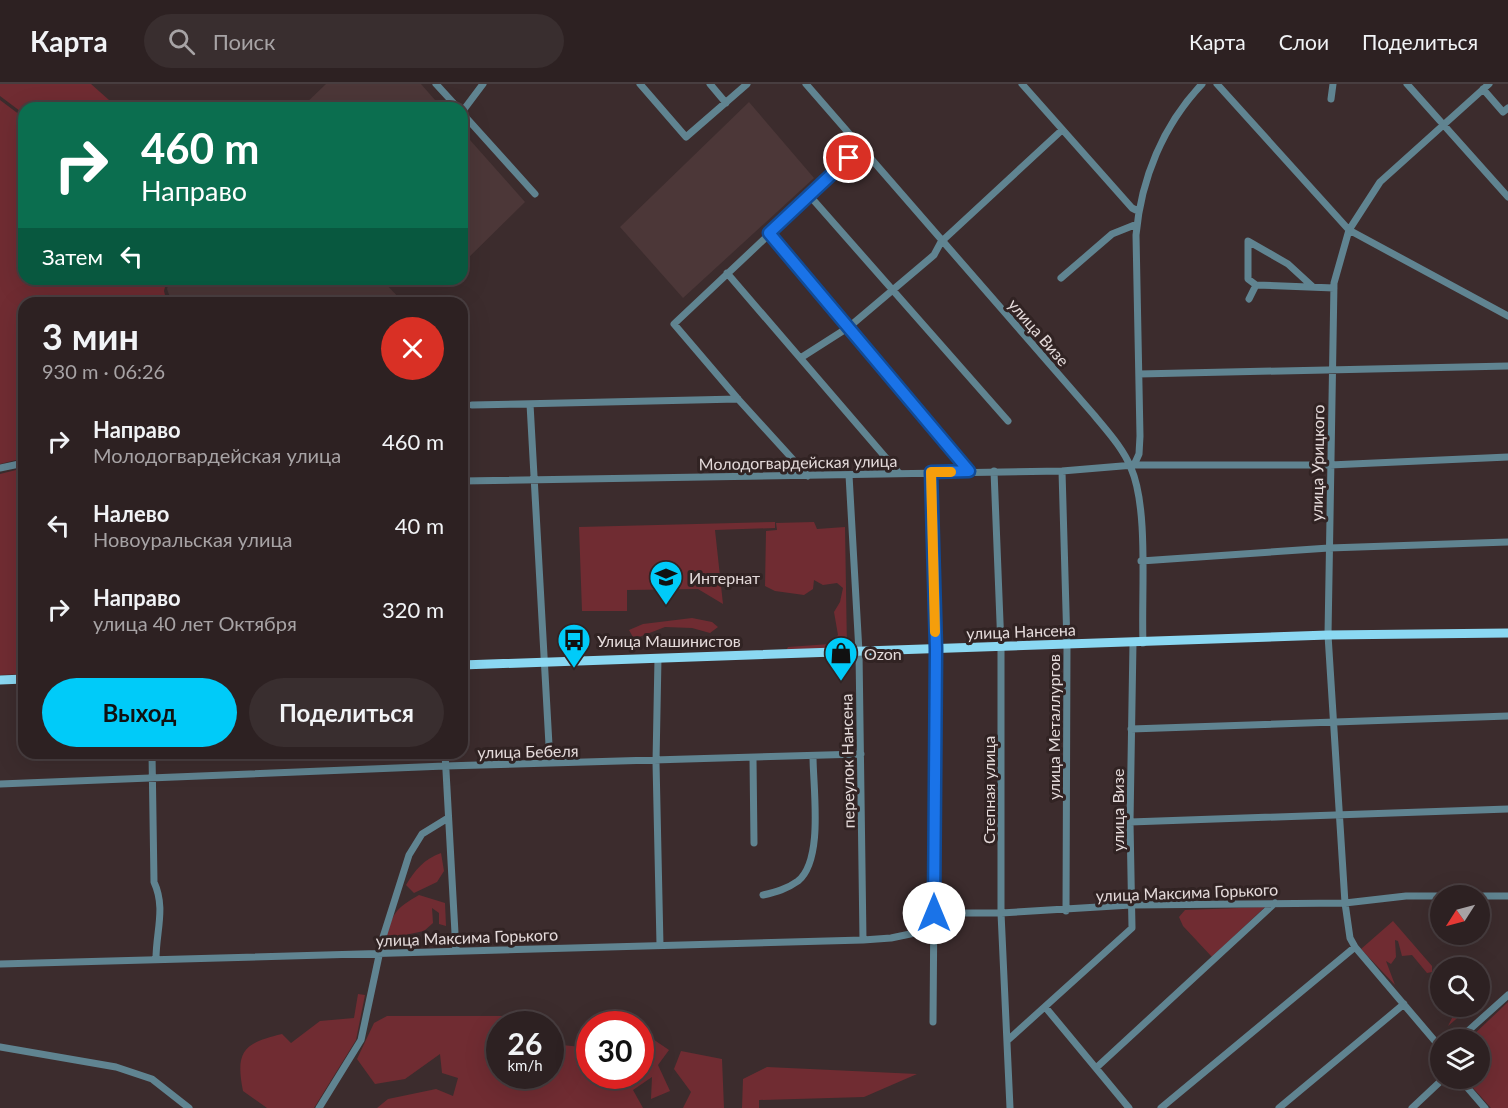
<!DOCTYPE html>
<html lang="ru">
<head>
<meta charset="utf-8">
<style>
  :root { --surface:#2d2122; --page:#392e2f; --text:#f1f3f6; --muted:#a7a3a5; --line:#483e40; --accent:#00cbf9 }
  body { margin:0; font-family:Lato,sans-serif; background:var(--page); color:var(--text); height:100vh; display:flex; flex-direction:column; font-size:22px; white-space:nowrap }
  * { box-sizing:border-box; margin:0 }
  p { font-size:20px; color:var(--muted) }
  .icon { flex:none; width:33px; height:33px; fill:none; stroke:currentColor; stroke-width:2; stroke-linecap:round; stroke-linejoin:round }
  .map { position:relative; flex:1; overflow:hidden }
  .sheet { position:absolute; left:18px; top:213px; width:450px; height:462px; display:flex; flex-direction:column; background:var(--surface); border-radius:18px; box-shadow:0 6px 24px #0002,0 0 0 2px var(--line) }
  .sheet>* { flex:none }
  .banner { position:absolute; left:18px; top:18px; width:450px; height:183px; border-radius:18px; box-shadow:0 6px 24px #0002,0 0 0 2px var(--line); background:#0b6e4f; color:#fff; overflow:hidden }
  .needle { width:39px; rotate:234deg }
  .fabs { position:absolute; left:1430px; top:801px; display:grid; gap:12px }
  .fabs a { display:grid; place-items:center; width:60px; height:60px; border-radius:50%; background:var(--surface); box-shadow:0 6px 24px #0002,0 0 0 2px var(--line); font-size:30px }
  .speed { position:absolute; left:486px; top:927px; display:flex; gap:12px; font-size:30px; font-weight:700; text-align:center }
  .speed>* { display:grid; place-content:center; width:78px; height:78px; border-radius:50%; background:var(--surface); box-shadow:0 6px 24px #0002,0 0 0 2px var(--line); line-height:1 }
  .speed small { font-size:15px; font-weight:400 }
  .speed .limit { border:9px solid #d22; background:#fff; color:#111 }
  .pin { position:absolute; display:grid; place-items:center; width:51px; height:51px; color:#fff; margin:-26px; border:3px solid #fff; border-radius:50%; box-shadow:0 2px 6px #0007 }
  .me { position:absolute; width:66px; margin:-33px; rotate:0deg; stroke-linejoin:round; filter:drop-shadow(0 0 4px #0008) }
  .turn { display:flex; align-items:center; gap:21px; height:126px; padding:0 24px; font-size:27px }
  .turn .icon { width:78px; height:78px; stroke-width:2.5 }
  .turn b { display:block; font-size:42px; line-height:51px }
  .then { display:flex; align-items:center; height:57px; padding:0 24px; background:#0003; gap:12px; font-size:22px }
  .round { display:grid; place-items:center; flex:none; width:63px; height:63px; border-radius:32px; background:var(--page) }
  .summary { display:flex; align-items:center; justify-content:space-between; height:102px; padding:0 24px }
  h1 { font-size:36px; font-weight:700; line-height:45px }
  .button { display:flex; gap:12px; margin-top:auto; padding:12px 24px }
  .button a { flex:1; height:69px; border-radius:36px; background:var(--accent); color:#111; font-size:24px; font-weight:700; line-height:69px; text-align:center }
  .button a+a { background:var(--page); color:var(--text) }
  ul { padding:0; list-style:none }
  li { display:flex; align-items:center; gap:18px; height:84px; padding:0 24px }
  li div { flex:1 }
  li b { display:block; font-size:22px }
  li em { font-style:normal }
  header { display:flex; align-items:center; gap:36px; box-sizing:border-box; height:84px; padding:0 30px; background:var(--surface); border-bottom:2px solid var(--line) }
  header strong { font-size:28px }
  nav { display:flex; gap:33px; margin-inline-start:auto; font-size:21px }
  .search { width:420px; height:54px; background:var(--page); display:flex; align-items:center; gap:15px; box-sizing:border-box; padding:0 21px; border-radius:33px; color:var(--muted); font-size:22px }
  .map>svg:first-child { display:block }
  .built { fill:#4c3738 }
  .green { fill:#702c32 }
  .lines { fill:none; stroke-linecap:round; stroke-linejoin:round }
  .minor { stroke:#608491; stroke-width:7 }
  .major { stroke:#8bd8f2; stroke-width:9 }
  .route-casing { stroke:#114b97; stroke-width:15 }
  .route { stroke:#1a73e8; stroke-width:10 }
  .slow { stroke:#f59e0b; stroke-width:10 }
  .labels { text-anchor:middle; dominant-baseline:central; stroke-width:6; stroke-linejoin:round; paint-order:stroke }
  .street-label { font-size:16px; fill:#e4dada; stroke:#312323 }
  .poi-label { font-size:16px; fill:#e4dada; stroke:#312323; text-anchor:start }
</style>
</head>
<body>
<header>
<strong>Карта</strong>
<div class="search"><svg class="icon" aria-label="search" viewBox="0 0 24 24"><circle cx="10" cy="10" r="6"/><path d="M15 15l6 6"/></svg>Поиск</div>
<nav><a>Карта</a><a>Слои</a><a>Поделиться</a></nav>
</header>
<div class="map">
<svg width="1508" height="1024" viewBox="0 0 1508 1024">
  <rect width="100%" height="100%" fill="#3c2c2d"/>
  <!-- built -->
  <path class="built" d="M326,0H421L442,24H301Z
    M749,18L814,94L683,214L620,143Z
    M462,47L525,118L462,180Z
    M170,195H381L404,219H172L167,205Z"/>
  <!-- green -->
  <path class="green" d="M0,0H91L118,24H24V30L0,12Z
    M0,16L24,34V195H167L164,207L167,219H24V374L0,380Z
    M24,384V590L0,591V390Z
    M775,438V444L715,446L723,520L698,505L627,506V527H582L579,443Z
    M814,438L817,445L845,443L847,566L786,567L788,563L830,560L838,551L834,528L840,518L843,504L837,499L823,501L814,496L813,505L804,511L775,507L765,502L766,447L777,446L776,439Z
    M692,534L712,538L718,543L710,549L692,544L665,543L634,555L629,546L643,540Z
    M441,769L444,787L437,798L414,809L406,801C415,786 424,775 441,769Z
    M419,811L445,819L446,842L439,840V829L432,824L433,839L424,847L386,855C393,828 395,825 419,811Z
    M1265,823L1212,873L1183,842L1179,833L1185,826Z
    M1393,837L1432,882V888L1427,889L1412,871L1402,872L1398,857L1395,856L1396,873L1391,880L1386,877L1395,901L1361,865Z
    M358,910L365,911L356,956L314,1024H267L243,1007C235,967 244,959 282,950L291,959L320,937L354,934Z
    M1508,918V1024H1491L1465,995L1479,994V956L1469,955Z
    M1444,923H1466L1468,925L1448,942L1453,932L1444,926Z
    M387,932H530L532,940H500V992H550L551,960L582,963L589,956L590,992H640L641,947L669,966L658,981L670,1007L651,1015L652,993L633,1006L643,1024H377L388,1015L436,1005L453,1012L458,994L442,989L440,970L405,995L375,1000L357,975L374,939Z
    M681,967L722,975L724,1024H683L691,1008L674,985Z
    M767,983L917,990L864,1013L759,1016V1024H742L743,995Z"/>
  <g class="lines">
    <!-- minor -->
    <path class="minor" d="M436,0L458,24
      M640,0L686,53L747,0
      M710,0L726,19
      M806,0L1094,331C1107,347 1123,364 1131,384C1149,425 1141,511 1143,559
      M1022,0L1132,124L1138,127
      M1217,0L1349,146L1508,232
      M1407,0L1508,113
      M1483,5L1503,28L1508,24
      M1331,15L1333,0
      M462,28L483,0
      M462,29L535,110
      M809,111L1008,337
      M769,149L969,387
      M727,189L899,389
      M1061,194L1112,150L1137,140
      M1256,201L1248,195V157L1288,180L1313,203
      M1249,215L1256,201L1334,204
      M802,273L849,243L934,171L941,158L1062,46
      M1139,290L1508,282
      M530,320L550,679
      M472,321L738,315
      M1134,381H1330L1508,373
      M0,384L24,379
      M994,387L1001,563V829L1010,1024
      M1062,387L1067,561L1066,827
      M931,388L936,565L933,938
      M849,391L859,568L863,856
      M808,392L738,315L674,240L861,64
      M462,397L1062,387L1134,381L1139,370L1140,352L1136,151C1141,95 1163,41 1202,0
      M1141,477L1329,464L1508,458
      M658,574L656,678L660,861
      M1131,645L1508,632
      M152,669L154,798C166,824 156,847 156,875
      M445,669L456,867
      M753,674L754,759
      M0,700L445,682L861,670
      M1130,738L1508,725
      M763,811C776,808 787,805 798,797C824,776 813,704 813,672
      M1479,812H1508
      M934,829H1001L1131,821L1345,819L1406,812H1440
      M0,880L863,856L891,854L934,845
      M1046,924L1129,1024
      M1008,956L1132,844L1130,738L1133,559
      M1458,956L1508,911
      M0,963L116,983L152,995L189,1024
      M1440,963L1355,863L1350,854L1345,819L1328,551L1334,199L1349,146L1380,98L1489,0
      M1096,984L1275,819
      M1459,994L1485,1024
      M319,1024L361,956L383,853L409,771L422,750L448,734
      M1161,1024L1355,863
      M1279,1024L1404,920
      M1412,1024L1444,994"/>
    <!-- major -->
    <path class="major" d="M462,581L1328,551L1508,549
      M0,596L24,595"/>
  </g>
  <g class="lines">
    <!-- route casing -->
    <g class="route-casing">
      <path id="route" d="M849,74L769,149L969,387L931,388L936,565L934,829"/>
    </g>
    <!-- route -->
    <use href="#route" class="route"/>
    <!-- slow -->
    <path class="slow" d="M935,548L931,388H951"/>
  </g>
  <!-- icons -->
  <defs>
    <g id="school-pin" transform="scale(1.725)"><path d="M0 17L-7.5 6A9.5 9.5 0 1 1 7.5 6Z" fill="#00cbf9" stroke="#312323"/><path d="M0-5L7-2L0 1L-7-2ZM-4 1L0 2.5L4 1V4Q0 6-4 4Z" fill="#111"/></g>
    <g id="bus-pin" transform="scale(1.725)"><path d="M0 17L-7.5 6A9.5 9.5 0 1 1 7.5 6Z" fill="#00cbf9" stroke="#312323"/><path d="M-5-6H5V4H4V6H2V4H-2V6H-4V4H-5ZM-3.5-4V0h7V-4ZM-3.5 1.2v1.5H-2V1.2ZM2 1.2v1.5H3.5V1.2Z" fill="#111"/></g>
    <g id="shop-pin" transform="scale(1.725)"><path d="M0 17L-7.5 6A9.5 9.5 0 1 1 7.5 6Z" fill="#00cbf9" stroke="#312323"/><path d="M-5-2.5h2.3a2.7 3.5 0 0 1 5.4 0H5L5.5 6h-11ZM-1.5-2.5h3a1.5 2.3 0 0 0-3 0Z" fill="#111"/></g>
  </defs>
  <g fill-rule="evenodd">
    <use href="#school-pin" x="666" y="493"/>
    <use href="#bus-pin" x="574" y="556"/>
    <use href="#shop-pin" x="841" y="569"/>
  </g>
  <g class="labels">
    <!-- street labels -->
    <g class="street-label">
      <text transform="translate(1039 248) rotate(49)">улица Визе</text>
      <text transform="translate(798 378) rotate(-1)">Молодогвардейская улица</text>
      <text transform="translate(1317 379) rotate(-89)">улица Урицкого</text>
      <text transform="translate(1021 547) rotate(-2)">улица Нансена</text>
      <text transform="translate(1053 643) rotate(-90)">улица Металлургов</text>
      <text transform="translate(528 667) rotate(-1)">улица Бебеля</text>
      <text transform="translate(847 677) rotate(-91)">переулок Нансена</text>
      <text transform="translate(988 706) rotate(-90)">Степная улица</text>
      <text transform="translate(1117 726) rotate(-90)">улица Визе</text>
      <text transform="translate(1187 808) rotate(-2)">улица Максима Горького</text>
      <text transform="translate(467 853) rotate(-2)">улица Максима Горького</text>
    </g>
    <!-- poi labels -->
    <g class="poi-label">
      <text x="689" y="493">Интернат</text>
      <text x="597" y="556">Улица Машинистов</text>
      <text x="864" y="569">Ozon</text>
    </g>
  </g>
</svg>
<div class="fabs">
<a><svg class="needle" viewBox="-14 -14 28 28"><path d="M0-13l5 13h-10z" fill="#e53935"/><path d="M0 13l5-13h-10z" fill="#a7a3a5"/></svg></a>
<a><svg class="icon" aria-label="search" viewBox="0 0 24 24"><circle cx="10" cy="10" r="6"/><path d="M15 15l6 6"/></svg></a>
<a><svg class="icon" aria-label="layers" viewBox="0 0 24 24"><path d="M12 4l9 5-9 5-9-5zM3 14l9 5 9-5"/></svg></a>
</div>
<div class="speed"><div>26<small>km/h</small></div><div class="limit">30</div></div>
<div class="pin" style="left:849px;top:74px;background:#d93025"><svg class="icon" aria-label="arrive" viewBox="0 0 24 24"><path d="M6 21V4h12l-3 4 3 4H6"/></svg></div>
<svg class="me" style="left:934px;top:829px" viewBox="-20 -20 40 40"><circle r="19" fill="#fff"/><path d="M0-13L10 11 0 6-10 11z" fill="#1a73e8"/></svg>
<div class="banner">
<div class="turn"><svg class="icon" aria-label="right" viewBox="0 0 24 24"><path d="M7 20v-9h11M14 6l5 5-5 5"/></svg><div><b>460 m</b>Направо</div></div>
<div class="then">Затем<svg class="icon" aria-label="left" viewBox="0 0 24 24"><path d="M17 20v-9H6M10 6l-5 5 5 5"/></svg></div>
</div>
<section class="sheet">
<div class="summary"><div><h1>3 мин</h1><p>930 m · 06:26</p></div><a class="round" style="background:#d93025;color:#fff"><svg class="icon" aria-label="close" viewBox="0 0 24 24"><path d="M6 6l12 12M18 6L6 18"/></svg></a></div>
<ul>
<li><svg class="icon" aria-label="right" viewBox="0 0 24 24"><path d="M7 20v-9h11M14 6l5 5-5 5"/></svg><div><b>Направо</b><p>Молодогвардейская улица</p></div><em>460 m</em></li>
<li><svg class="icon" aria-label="left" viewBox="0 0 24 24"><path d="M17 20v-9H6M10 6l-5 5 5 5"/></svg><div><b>Налево</b><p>Новоуральская улица</p></div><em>40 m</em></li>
<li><svg class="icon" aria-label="right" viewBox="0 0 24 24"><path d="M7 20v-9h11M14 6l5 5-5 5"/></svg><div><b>Направо</b><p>улица 40 лет Октября</p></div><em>320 m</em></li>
</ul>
<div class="button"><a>Выход</a><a>Поделиться</a></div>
</section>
</div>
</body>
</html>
